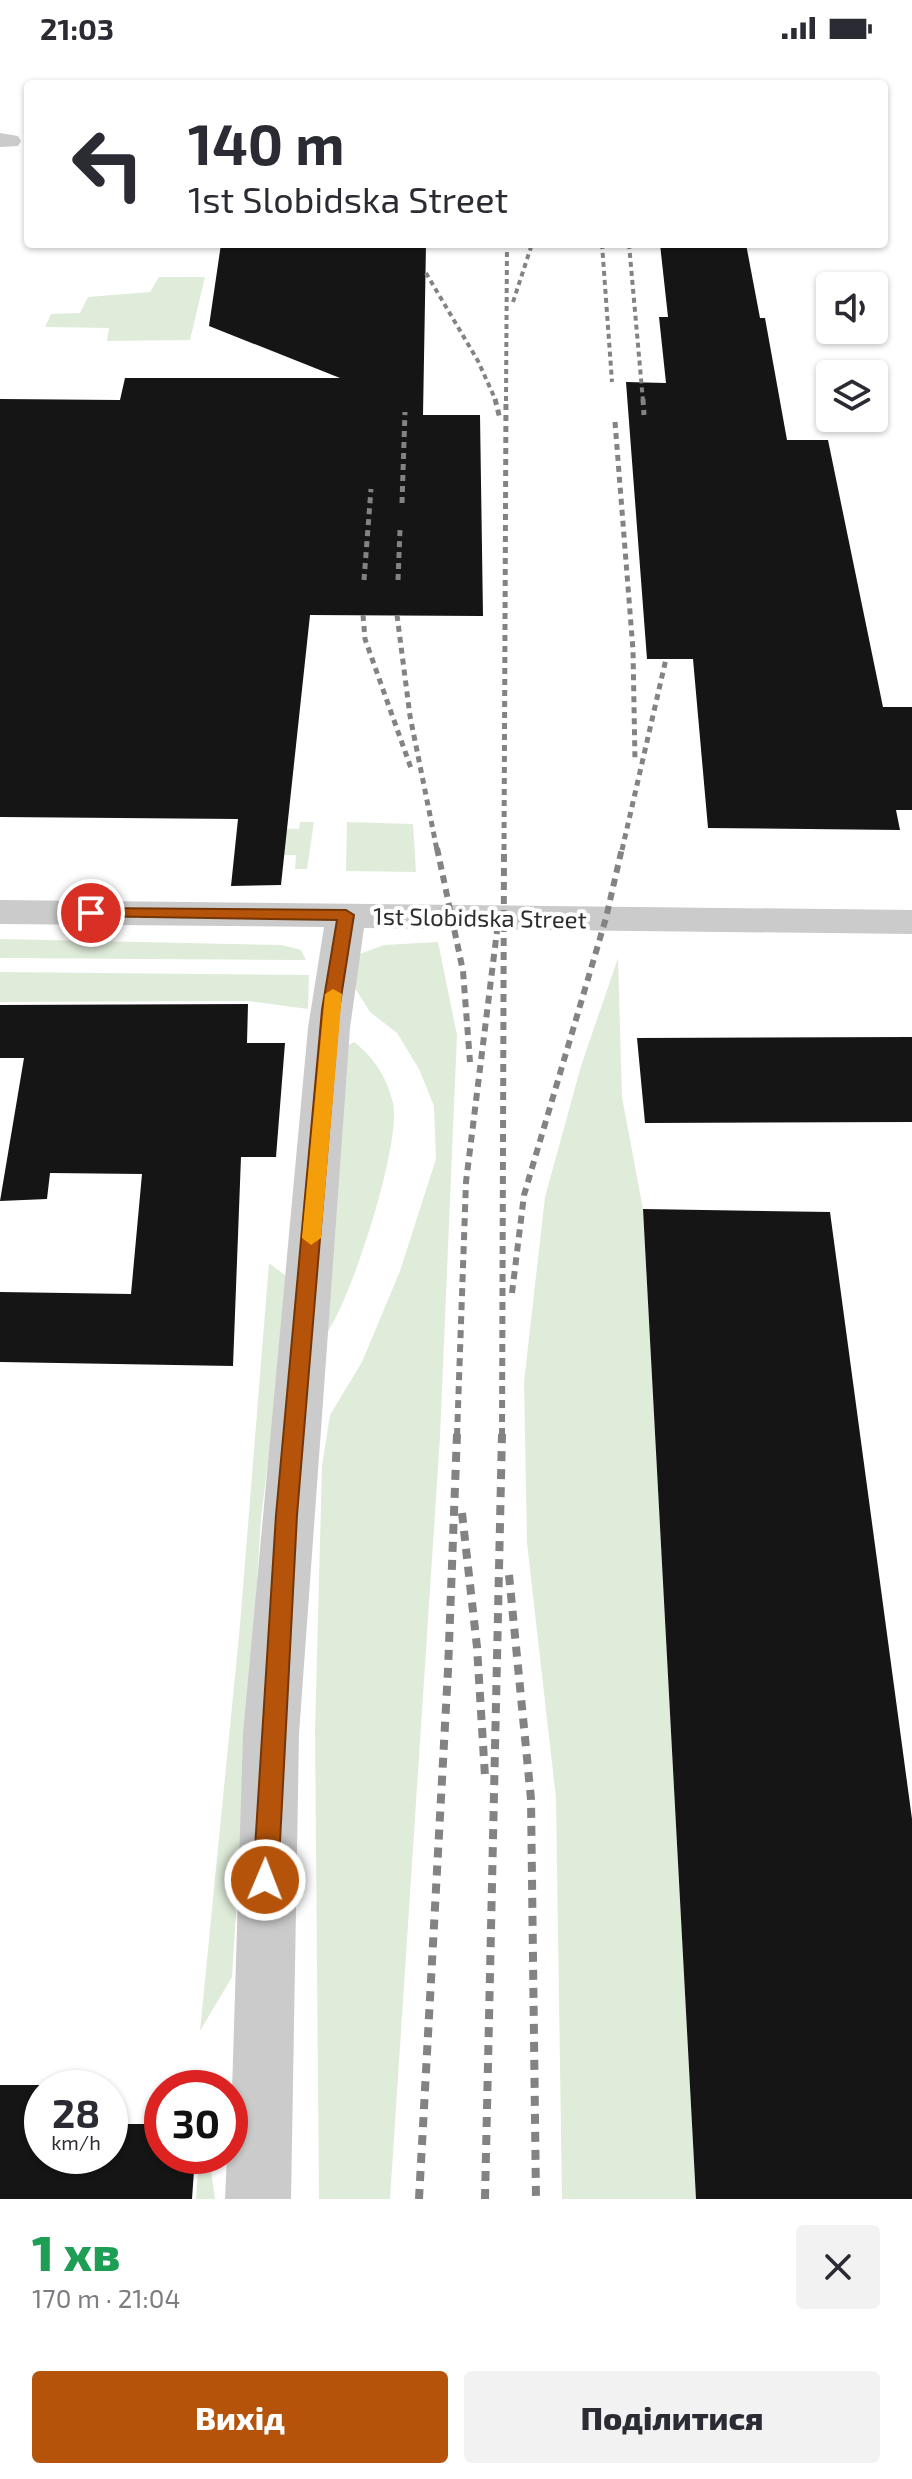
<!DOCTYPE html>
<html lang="uk">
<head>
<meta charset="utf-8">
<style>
  :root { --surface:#fff; --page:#f2f2f3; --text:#2b2b33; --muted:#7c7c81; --accent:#b45309 }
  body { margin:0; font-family:"Exo 2",sans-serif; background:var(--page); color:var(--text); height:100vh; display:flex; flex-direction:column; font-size:30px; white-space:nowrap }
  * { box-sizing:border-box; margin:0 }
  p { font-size:26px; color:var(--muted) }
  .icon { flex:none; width:44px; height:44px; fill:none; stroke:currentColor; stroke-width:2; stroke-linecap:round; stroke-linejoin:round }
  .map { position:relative; height:2143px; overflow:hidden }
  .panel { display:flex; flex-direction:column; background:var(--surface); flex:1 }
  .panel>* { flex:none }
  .hud { position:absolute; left:24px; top:24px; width:864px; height:168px; border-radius:8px; box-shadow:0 2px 6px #0004; background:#fff; color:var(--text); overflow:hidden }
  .fabs { position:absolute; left:816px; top:216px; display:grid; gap:16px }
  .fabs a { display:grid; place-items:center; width:72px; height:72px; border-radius:8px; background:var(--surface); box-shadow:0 2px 6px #0004; font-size:40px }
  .speed { position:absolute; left:24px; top:2014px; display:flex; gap:16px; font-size:40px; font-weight:700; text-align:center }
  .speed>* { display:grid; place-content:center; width:104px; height:104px; border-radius:50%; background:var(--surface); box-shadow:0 2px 6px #0004; line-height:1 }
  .speed small { font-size:20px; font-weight:400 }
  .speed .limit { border:12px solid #d22; background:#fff; color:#111 }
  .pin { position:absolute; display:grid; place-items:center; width:68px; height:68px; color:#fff; margin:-34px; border:4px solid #fff; border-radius:50%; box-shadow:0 2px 8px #0007 }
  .me { position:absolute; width:88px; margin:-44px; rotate:1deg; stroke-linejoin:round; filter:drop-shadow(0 0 6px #0008) }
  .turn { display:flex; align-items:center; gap:28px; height:168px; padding:0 32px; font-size:36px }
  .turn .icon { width:104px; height:104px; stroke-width:2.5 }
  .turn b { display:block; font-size:56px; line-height:68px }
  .round { display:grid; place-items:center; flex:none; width:84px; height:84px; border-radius:8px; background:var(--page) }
  .overview { display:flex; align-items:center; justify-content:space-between; height:136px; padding:0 32px }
  h1 { font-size:48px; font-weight:800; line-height:60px; color:#1e9e55 }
  .primary-button { display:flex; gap:16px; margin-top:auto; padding:16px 32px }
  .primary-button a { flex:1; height:92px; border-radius:8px; background:var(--accent); color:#fff; font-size:32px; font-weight:800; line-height:92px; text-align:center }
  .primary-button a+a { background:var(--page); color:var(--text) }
  .status { display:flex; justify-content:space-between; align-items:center; height:56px; padding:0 40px; background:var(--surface); direction:ltr }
  .status svg { height:22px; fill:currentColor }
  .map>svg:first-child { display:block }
  .green { fill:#e0ecda }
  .building { fill:#151515 }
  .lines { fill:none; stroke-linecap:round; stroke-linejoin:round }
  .street { fill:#cbcbcb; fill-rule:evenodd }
  .rail-far3 { stroke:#838383; stroke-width:4; stroke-dasharray:5 4; stroke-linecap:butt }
  .rail-far2 { stroke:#838383; stroke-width:5; stroke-dasharray:6 5; stroke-linecap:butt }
  .rail-far1 { stroke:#838383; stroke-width:6; stroke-dasharray:8 6; stroke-linecap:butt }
  .rail { stroke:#838383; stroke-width:8; stroke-dasharray:10 8; stroke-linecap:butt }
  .route { fill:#b45309; stroke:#753606; stroke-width:2 }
  .slow { fill:#f59e0b }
  .labels { text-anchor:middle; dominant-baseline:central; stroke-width:8; stroke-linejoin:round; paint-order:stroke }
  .street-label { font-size:24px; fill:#2e2e2e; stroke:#fff }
</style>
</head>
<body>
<div class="status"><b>21:03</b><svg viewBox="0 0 49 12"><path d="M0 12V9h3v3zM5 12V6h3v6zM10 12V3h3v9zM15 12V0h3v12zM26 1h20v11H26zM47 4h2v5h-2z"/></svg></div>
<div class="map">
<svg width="912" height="2143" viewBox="0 0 912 2143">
  <rect width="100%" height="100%" fill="#fff"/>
  <!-- green -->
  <path class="green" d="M159,221H205L190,284L107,285L109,272L45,271L51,258L80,257L88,241L150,236Z
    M300,766H314L307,813H295L296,799H237L245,771L299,773Z
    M347,766L413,768L416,816L346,815Z
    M0,883L282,889L301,894L306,904L0,902Z
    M438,886L457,979L440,1381L390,2143H319L315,1675L322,1410L330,1359L362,1306L400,1215L436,1103L434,1050L419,1013L397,977L370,956L355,932L357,899L384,889Z
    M618,902L622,1041L643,1153L696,2143H562L556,1742L527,1487L524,1326L545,1141L581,1010Z
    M0,916L309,919L308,953L248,945L0,946Z
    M354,986C373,1000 388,1023 393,1047C402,1087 350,1249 324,1281L345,991Z
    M269,1207L291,1224L261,1462L232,1921L200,1975L240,1569Z
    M199,2100H209L215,2143H196Z"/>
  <!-- building -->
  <path class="building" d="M221,188H426L423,359H480L483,560L310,559L281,829L231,830L238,763L0,761V343L120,344L125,322H340L209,270Z
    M660,188H746L760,262H765L787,384H828L883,651H912V754H896L900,774L708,772L693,603H647L626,326L666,327L659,261H668Z
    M248,948L247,987H285L276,1101H241L233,1310L0,1306V1236L131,1238L142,1118L50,1117L47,1143L0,1145L24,1002H0V949Z
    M912,981V1066L645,1067L637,982Z
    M643,1153L830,1156L912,1763V2143H696Z
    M0,2029H107V2032H42V2100H110V2068H162V2100H195L192,2143H0Z"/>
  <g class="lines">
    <!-- street -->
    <path class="street" d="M0,77L18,80L21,85L18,90L0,91Z
      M0,844L912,854V878L364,872L350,972L299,1678L291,2143H225L227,2100H230L243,1678L308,972L324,871L0,868Z"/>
    <!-- rail-far3 -->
    <path class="rail-far3" d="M602,188L612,326
      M629,188L643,345
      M426,217L478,305L496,345
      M513,246L532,188
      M506,345L507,188"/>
    <!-- rail-far2 -->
    <path class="rail-far2" d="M495,343L500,363
      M643,343L644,359
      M615,366L633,594L635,704
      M402,447L405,356
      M364,524L371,433
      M398,524L400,474
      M363,559L365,583L412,715
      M397,559L410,660L437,794
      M504,794L506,343
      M622,794L666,603"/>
    <!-- rail-far1 -->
    <path class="rail-far1" d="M437,792L463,915L470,1006
      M512,1237L524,1139L606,862L622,792
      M457,1380L466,1126L497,875
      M502,1380L504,792"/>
    <!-- rail -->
    <path class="rail" d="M462,1457L477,1591L485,1720
      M509,1519L531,1743L536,2143
      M419,2143L448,1614L457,1378
      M485,2143L502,1378"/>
  </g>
  <!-- route -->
  <path class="route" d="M91,852L346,854L354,859L339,954L297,1459L278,1824L274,1831L265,1835L257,1831L253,1824L276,1459L322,954L337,864L85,860V853Z"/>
  <!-- slow -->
  <path class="slow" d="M333,933L342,938L321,1182L311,1189L302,1182L325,938Z"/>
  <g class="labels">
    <!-- street labels -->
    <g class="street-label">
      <text transform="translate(480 861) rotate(1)">1st Slobidska Street</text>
    </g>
  </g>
</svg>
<div class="fabs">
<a><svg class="icon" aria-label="sound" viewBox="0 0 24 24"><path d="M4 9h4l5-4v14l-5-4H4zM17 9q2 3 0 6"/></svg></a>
<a><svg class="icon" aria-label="layers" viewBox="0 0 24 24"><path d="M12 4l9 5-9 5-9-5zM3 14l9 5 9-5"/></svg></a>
</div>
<div class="speed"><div>28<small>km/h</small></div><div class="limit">30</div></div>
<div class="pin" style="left:91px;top:857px;background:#d93025"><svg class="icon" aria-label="arrive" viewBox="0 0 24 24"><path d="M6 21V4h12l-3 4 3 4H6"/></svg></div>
<svg class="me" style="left:265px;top:1824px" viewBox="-20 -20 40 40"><circle r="17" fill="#b45309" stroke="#fff" stroke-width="3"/><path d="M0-11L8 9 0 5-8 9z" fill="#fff"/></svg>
<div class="hud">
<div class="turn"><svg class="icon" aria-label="left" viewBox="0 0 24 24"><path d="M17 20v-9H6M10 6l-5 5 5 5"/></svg><div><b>140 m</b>1st Slobidska Street</div></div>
</div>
</div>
<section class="panel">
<div class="overview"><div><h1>1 хв</h1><p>170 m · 21:04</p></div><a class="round"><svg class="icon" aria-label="close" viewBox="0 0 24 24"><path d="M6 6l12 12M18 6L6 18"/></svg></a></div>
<div class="primary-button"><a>Вихід</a><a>Поділитися</a></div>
</section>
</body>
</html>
